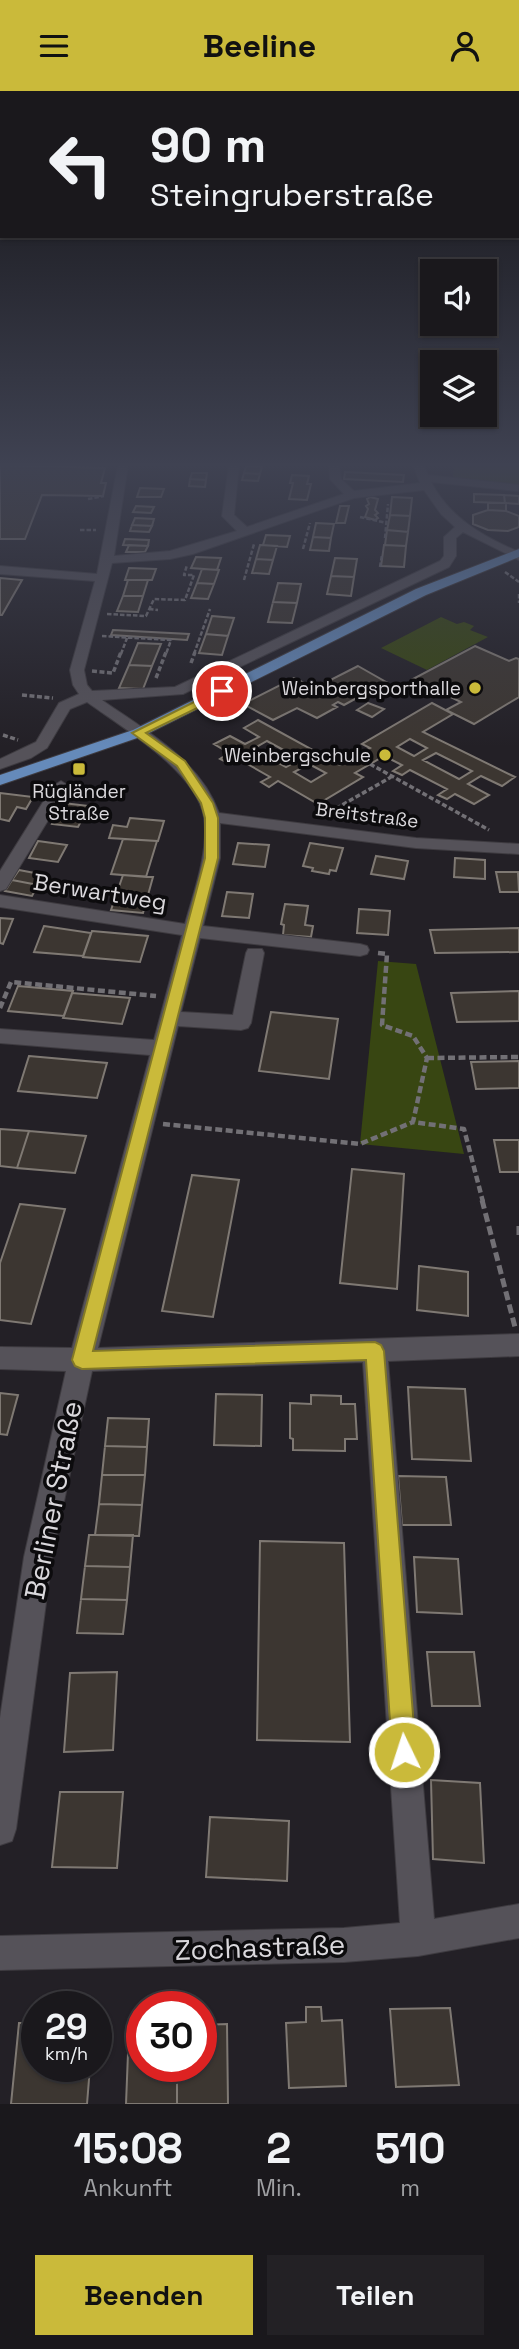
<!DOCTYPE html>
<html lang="de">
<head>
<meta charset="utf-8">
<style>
  :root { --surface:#1a181c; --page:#232125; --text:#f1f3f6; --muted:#9fa0a3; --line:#38373b; --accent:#caba3a }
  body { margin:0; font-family:"Space Grotesk",sans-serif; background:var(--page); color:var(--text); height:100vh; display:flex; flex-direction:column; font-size:26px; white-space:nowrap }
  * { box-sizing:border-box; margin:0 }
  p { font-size:23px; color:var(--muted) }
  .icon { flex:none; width:38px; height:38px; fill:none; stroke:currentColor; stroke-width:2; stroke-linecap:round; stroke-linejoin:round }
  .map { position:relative; height:2013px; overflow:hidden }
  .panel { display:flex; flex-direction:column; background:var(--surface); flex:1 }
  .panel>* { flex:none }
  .hud { position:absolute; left:0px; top:0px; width:520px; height:147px; box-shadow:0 2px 5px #0004,0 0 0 2px var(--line); background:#1a181c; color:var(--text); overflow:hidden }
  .buttons { position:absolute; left:420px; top:168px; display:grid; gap:14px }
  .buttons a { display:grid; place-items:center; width:77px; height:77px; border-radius:0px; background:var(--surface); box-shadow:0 2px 5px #0004,0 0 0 2px var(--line); font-size:35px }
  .speed { position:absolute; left:21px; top:1900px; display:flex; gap:14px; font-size:35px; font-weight:700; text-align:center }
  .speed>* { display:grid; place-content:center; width:91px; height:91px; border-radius:50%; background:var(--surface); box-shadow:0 2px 5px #0004,0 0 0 2px var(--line); line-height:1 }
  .speed small { font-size:18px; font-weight:400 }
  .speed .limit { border:10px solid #d22; background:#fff; color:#111 }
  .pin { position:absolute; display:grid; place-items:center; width:60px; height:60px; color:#fff; margin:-30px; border:4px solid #fff; border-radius:50%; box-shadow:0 2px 7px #0007 }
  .me { position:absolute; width:77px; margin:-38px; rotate:356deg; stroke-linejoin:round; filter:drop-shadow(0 0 5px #0008) }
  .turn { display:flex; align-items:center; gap:24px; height:147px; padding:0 35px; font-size:32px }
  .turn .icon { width:91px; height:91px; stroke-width:2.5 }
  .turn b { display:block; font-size:49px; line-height:60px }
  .eta { display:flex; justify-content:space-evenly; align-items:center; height:119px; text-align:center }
  .eta b { font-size:42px; font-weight:700; line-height:49px }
  .button { display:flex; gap:14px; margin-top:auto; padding:14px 35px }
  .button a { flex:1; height:80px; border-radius:0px; background:var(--accent); color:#111; font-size:28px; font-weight:700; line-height:80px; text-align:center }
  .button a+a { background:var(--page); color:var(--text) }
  header { display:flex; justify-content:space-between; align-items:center; height:91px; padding:0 35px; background:var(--accent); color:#111; font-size:32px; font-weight:700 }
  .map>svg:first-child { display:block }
  .green { fill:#384612 }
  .building { fill:#3c3631; stroke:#7f7973; stroke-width:2; fill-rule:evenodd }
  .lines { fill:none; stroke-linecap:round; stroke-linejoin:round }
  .minor-casing { stroke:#3e3b40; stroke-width:2 }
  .major-casing { stroke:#3e3b40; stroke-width:2 }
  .path-far3 { stroke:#727075; stroke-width:2.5; stroke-dasharray:4.5 2; stroke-linecap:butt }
  .path-far2 { stroke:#727075; stroke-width:3.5; stroke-dasharray:5 2.5; stroke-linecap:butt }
  .path-far1 { stroke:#727075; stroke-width:4.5; stroke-dasharray:7 3.5; stroke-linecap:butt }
  .path { stroke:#727075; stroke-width:5; stroke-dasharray:9 4.5; stroke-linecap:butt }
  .minor { fill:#555259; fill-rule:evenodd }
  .major { fill:#658aba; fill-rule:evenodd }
  .route { fill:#caba3a; stroke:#837926; stroke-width:2 }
  .poi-dot { fill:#caba3a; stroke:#0c0b0d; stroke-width:2.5 }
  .labels { text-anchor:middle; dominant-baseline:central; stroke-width:7; stroke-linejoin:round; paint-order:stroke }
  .far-poi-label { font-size:19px; fill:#dad8dc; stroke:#0c0b0d; text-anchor:end }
  .far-street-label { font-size:19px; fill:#dad8dc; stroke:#0c0b0d }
  .street-label { font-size:23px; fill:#dad8dc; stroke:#0c0b0d }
  .near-street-label { font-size:28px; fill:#dad8dc; stroke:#0c0b0d }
</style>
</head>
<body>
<header><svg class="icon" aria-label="menu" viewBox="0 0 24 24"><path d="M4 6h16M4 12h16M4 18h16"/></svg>Beeline<svg class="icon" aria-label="person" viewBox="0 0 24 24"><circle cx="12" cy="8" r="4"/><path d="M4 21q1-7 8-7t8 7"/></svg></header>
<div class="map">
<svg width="519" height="2013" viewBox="0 0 519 2013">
  <rect width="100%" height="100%" fill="#232026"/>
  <!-- green -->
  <path class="green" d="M454,374H519V394L453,387Z
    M441,526L457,533L464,531L474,535L470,539L488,546L427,579L381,557Z
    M378,870L416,873L464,1063L360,1053Z"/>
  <!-- building -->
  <path class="building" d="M0,374L105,377L101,392H106L103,405L42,404L25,448H0Z
    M246,375L262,376L260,383L244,382Z
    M345,381L404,384L403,391L344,388Z
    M192,382H207L206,389L190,388Z
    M244,382L260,383L258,390L242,389Z
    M292,384L309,385L307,393H311L307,409L289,408L293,392H290Z
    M190,388L206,389L205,396L189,395Z
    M140,397L164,398L161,406H137Z
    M474,403L504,404L505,412L474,411Z
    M504,404L519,405V413L505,412Z
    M370,406L378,408L375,419L378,422L375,424L378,427L375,429L365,426L368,418L366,415L369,413L367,408Z
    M392,406L412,407L410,425L390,424Z
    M488,412H506V420L488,419Z
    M136,415L154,416L151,422L133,421Z
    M340,415H349L345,432H336Z
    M488,419L506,420L519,425V436L508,440L488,439L473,433V424Z
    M390,424L410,425L408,441L387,439Z
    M135,427L154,428L152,435L132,434Z
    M316,432L334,433L331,447L313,446Z
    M132,434L152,435L149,441L130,440Z
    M387,439L408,441L406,455L385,454Z
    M266,444L290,445L287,456L263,454Z
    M313,446L331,447L329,460L310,459Z
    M125,448L149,449L148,455L123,454Z
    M129,454L148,455L145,461H126Z
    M260,454L277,455L273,469L256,468Z
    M384,454L406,455L404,476L381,475Z
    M196,466L221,467L217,479L191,477Z
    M335,467L357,468L354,486L331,485Z
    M256,468L273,469L269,483L252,482Z
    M129,477L156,478L152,489H125Z
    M202,478L219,479L214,493L197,492Z
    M331,485L354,486L351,505L327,503Z
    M0,487L22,489L2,524H0Z
    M128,489H148L143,505H123Z
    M197,492L214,493L208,508L191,507Z
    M278,492L301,493L297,512L273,511Z
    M123,505H143L138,521L117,520Z
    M273,511L297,512L292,532L268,531Z
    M212,525L234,527L228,545L206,543Z
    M113,539L189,543L187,549L111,544Z
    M206,543L228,545L222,564L199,562Z
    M138,552L161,553L152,575L129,574Z
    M475,555L509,570L516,567L519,568V606L474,633L446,619L461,611L413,588Z
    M129,574L152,575L143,598L119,597Z
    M358,575L386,591L344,614L338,611L333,614L337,616L317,627L297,617L273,629L243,613L294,587L315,597Z
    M368,612L384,618L372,626L357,619Z
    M432,612L453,623L423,641L515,686L502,695L481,685L468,693L489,704L474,713L455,703L447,708L438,704L447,698L410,679L402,684L393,680L402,674L384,665L355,682L363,686L318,713L278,690L269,696L261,691L270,686L237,667L228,672L220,668L229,662L214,653L230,645L245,653L259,646L244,637L258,629L340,674L370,657L362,653ZM410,648L427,657L414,665L397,656ZM267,650L300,668L286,676L253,658ZM436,662L472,680L459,688L423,669ZM309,673L326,682L311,691L294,681Z
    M0,702L33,706L26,718L17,716L9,730L0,728Z
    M63,712L89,715L78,736L52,733Z
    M130,727L164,730L158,750L109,747L113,734L127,736Z
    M123,748L157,750L146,786L111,783Z
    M38,750L67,754L58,771L29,767Z
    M238,752L269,754L265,776L233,773Z
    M310,752L343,757L336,780L330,779L329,783L312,780L313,777L303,775Z
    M376,765L408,770L404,788L371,783Z
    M455,767L485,769V788L454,786Z
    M19,779L45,784L38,794L12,789Z
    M496,781H518L519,801H500Z
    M123,784L153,786L143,822L111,819Z
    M12,789L38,794L32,805L5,800Z
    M227,801L253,803L249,827L222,825Z
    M285,813L308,815L305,834L313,835L311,846L283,844L284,834L281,833Z
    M359,818L390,820L388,844L357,842Z
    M0,827L13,828L3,853L0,852Z
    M44,835L91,842L83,865L34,861Z
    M519,837V861L435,862L430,839Z
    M92,840L148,845L140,871L83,866Z
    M18,895L73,900L64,925L8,920Z
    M519,900V930L457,931L451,902Z
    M72,902L130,907L122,933L63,927Z
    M271,921L338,928L329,988L259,980Z
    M29,965L107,972L97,1007L18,1000Z
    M519,970V997L476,998L471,971Z
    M0,1038L29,1040L17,1077L0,1075Z
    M29,1040L86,1045L75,1082L17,1077Z
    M494,1049H519V1081H500Z
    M352,1078L404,1083L397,1198L340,1192Z
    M192,1084L239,1089L213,1226L162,1220Z
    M20,1113L65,1118L31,1233L0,1229V1172Z
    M419,1175L468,1181V1225L417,1219Z
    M408,1296L465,1298L471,1370L412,1368Z
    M0,1302L18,1304L7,1344L0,1343Z
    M216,1303L262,1304L261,1355L214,1354Z
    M311,1304L341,1305V1313H355L357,1348H345V1360L293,1359V1348L290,1347V1312L311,1313Z
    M108,1327L149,1328L147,1356L105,1355Z
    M105,1355L147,1356L145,1384H102Z
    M102,1384H145L142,1414L99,1413Z
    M398,1385L446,1386L451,1434H402Z
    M99,1413L142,1414L139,1445L95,1444Z
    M89,1444H133L130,1476L85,1475Z
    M260,1450L344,1452L350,1651L257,1649Z
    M414,1466L458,1468L462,1523L417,1521Z
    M85,1475L130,1476L127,1509L81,1508Z
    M81,1508L127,1509L123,1543L77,1542Z
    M427,1561H474L480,1615H432Z
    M117,1581L113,1659L64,1661L70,1582Z
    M431,1689L480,1692L484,1772L433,1768Z
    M60,1701H123L117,1777L52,1776Z
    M210,1726L289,1730L287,1790L206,1786Z
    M306,1916H321L322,1930L342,1929L346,1995L289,1997L286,1932L306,1931Z
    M450,1917L459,1994L396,1996L390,1918Z
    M19,1932H37V1976H90L87,2013H11Z
    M227,1933L228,2013H177V1976H201V1934Z
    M142,1936V1976H177V2013H126L129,1937Z"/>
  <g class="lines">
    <!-- minor casing -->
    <g class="minor-casing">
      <path id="minor" d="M118,374H128L114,465L170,460L237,440L222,425L229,374H239L234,424L247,436L344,403L330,388L329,374H339L341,388L354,400L420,392L413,374H424L428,384L519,394L518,400L431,391C450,427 482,445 519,461V469L463,441L456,447V465L449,476L183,603L102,609C146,640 200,669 219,722L416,747L519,753V763L416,757L220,732V767L203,835L360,853L367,855L369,859L367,863L360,865L200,847L181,921L233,924L246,862L248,858H262L264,862L251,932L248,937L241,939L178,935L98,1257L519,1243V1265L388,1270L434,1828L519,1813V1847L418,1865L344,1871L0,1879V1845L344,1837L400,1832L363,1271L92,1280L52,1466L16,1738L12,1750L0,1754V1627L24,1466L66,1280L0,1278V1256L72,1257L150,964L0,952V938L154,949L182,844L0,816V804L185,833C194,800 209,761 204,726C196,680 123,637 87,611L70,618L47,657L31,667L0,678V668L36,651L59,612L79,603L73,594L70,579L95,490L0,483V475L97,483ZM424,399L441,423L455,436L444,446V465L440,470L175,596L92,600L87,594L84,579L112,472L170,468L193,463L354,407Z
        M61,690L69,695L6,798L0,800V780L53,695Z"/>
    </g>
    <!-- major casing -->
    <g class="major-casing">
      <path id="major" d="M519,458V466L426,504L143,645L0,694V684L133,639L416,498Z"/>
    </g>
    <!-- path-far3 -->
    <path class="path-far3" d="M88,408L104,405
      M360,426L387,432
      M80,439H96
      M385,447L388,413
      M303,458L310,432
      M380,476L382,464
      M505,481L519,491
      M244,489L254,453
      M519,503V512
      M149,518L158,519
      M107,523L146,525L154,508L185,509L194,484H184L187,474
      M102,545L171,549L166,563
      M121,563L127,547
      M194,563L210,518"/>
    <!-- path-far2 -->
    <path class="path-far2" d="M191,572L195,561
      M92,580L113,582L121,561
      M156,587L166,561
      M22,604L53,607
      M3,644L18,649
      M370,673L489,739
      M323,725L391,686"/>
    <!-- path-far1 -->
    <path class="path-far1" d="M378,862L387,863L382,934L413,945L427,967L413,1031L464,1038L483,1111
      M0,917L11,891L156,905
      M427,967L519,966
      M163,1033L360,1053L413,1031"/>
    <!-- path -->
    <path class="path" d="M482,1109L515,1236
      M519,1135V1147"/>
    <!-- minor -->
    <use href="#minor" class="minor"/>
    <!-- major -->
    <use href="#major" class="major"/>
  </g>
  <!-- sky -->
  <linearGradient id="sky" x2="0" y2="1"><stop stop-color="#131215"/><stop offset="0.57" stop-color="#3f4252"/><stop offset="1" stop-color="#3f4252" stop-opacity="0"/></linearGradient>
  <rect width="519" height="656" fill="url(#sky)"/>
  <!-- route -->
  <path class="route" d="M222,597L226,598V603L146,642L185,670L213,712L218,727V767L93,1260L375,1251L381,1254L384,1260L416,1661L413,1670L404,1673L396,1670L392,1661L366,1269L82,1278L75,1275L72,1269L205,767V727L201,712L177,675L132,642Z"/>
  <!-- markers -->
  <g class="poi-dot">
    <circle cx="475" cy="597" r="7"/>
    <circle cx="385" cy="664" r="7"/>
    <rect x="72" y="671" width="14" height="14" rx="3.5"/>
  </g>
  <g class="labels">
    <!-- far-poi labels -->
    <g class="far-poi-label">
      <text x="461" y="597">Weinbergsporthalle</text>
      <text x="371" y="664">Weinbergschule</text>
      <text x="79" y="700" text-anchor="middle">Rügländer<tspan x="79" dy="22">Straße</tspan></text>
    </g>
    <!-- far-street labels -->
    <g class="far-street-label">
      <text transform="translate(367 724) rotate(7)">Breitstraße</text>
    </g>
    <!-- street labels -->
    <g class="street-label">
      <text transform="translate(100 801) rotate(9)">Berwartweg</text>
    </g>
    <!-- near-street labels -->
    <g class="near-street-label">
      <text transform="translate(53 1409) rotate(-79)">Berliner Straße</text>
      <text transform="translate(260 1856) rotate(-2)">Zochastraße</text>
    </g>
  </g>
</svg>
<div class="buttons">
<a><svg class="icon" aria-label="sound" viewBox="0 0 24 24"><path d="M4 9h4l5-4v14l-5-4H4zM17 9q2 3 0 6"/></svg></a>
<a><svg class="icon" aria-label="layers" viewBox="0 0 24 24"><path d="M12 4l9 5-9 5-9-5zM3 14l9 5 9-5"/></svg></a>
</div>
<div class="speed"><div>29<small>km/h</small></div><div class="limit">30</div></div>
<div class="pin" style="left:222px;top:600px;background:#d93025"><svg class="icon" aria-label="arrive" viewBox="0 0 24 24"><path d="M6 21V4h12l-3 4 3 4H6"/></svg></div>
<svg class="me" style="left:404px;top:1661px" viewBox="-20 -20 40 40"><circle r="17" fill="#caba3a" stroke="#fff" stroke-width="3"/><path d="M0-11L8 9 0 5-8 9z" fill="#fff"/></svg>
<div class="hud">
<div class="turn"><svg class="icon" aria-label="left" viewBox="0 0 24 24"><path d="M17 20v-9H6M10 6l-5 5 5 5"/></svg><div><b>90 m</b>Steingruberstraße</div></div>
</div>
</div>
<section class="panel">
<div class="eta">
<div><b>15:08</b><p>Ankunft</p></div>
<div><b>2</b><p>Min.</p></div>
<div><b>510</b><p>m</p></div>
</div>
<div class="button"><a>Beenden</a><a>Teilen</a></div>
</section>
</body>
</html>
